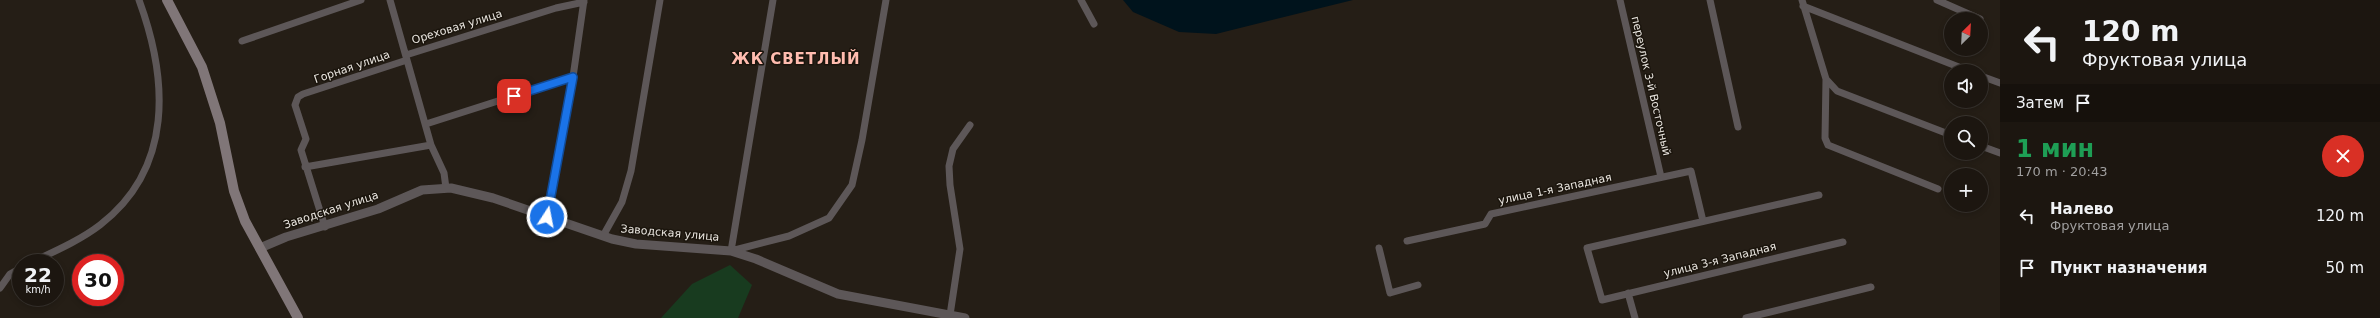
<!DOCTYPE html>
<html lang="ru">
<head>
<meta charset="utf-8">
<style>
  :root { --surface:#1c1610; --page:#29231e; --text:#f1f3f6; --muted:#a09f9f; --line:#3a3530 }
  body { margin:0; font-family:"DejaVu Sans",sans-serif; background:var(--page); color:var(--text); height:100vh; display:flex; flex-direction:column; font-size:15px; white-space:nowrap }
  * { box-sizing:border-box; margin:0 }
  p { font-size:13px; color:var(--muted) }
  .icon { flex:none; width:22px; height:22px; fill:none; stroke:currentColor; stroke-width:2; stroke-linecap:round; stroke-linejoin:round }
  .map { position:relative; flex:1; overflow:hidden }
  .details { display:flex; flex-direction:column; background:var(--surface); width:380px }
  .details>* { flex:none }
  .hud { background:#1c1610; color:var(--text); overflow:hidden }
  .needle { width:26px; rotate:24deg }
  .fabs { position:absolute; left:1944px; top:12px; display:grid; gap:8px }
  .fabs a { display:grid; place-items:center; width:44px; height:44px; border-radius:50%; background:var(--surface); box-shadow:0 2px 6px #0003,0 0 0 1px var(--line); font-size:20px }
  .speed { position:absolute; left:12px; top:254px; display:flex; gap:8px; font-size:20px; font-weight:700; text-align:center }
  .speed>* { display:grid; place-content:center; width:52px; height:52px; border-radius:50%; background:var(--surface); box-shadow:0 2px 6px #0003,0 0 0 1px var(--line); line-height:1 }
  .speed small { font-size:10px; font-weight:400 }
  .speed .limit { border:6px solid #d22; background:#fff; color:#111 }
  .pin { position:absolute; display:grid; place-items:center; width:34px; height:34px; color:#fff; margin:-17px; border-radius:8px; box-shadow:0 2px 6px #0006 }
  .me { position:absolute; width:44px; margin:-22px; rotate:11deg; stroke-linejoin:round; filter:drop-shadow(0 0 3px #0008) }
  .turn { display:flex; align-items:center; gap:14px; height:84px; padding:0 16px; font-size:18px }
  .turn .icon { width:52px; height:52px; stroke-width:2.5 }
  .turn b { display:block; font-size:28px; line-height:34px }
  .then { display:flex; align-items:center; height:38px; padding:0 16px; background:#0003; gap:8px; font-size:15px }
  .round { display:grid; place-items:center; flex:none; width:42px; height:42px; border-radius:21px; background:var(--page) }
  .headline { display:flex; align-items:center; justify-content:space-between; height:68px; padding:0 16px }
  h1 { font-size:24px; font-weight:800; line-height:30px; color:#1e9e55 }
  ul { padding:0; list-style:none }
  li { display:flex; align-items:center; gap:12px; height:52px; padding:0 16px }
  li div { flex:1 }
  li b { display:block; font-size:15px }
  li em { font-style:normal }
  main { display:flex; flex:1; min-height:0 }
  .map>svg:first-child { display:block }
  .green { fill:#183b1f }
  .water { fill:#00131c }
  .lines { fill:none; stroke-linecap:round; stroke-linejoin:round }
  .minor { stroke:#5d5758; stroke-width:7 }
  .tertiary { stroke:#5d5758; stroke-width:9 }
  .secondary { stroke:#807678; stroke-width:10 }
  .route-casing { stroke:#114b97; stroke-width:10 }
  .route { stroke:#1a73e8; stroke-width:7 }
  .labels { text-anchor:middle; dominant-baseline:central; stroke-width:3; stroke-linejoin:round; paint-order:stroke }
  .street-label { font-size:11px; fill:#eae6e0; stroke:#1b150d }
  .district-label { font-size:15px; font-weight:bold; letter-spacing:1px; fill:#ffbcaf; stroke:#1b150d }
</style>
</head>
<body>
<main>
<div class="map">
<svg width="2000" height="318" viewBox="0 0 2000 318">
  <rect width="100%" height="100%" fill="#251e16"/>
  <!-- green -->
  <path class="green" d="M730,265L752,285L738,318H661L692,284Z"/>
  <!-- water -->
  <path class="water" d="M1123,0H1353L1216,34L1179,32L1133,12Z"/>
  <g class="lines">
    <!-- minor -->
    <path class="minor" d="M390,0L431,145L444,173L446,188
      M773,0L731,251L789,236L829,218L852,185L862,140L886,0
      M1081,0L1094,24
      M1620,0L1661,177
      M1710,0L1738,127
      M1802,0L1826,79L1837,91L1951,135
      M1937,0L1980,19
      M1803,6L1969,71
      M242,41L361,0
      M406,55L556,8L584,2
      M1981,76L2000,83
      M1826,79L1825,138L1828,145L1938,189
      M426,124L573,77
      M1981,146L2000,153
      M305,167L431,145
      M1819,195L1587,248L1602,300L1843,242
      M547,217L573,77L584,0
      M325,227L301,150L306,139L295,105L298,97L303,94L407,60
      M603,236L622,202L631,171L660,0
      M1407,241L1485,224L1491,214L1691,171L1703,221
      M1379,248L1390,293L1418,285
      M30,263C53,252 79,241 100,225C174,168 168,79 139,0
      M0,288L10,274L21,268
      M1628,293L1635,318
      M950,315L960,249L950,185L949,166L953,149L970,125
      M1746,318L1871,287"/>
    <!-- tertiary -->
    <path class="tertiary" d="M260,248L286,237L378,209L422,190L451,188L493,198L612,239L636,244L731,251L756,259L838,294L965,318"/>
    <!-- secondary -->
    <path class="secondary" d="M167,0L202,67L220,123L234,191L245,221L298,318"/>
  </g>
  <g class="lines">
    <!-- route casing -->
    <g class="route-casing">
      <path id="route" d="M514,96L573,77L547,217"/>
    </g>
    <!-- route -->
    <use href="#route" class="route"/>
  </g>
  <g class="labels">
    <!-- street labels -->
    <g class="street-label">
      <text transform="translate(457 27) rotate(-17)">Ореховая улица</text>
      <text transform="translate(352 67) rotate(-19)">Горная улица</text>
      <text transform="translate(1651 86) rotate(77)">переулок 3-й Восточный</text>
      <text transform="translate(1555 189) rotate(-12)">улица 1-я Западная</text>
      <text transform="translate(331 210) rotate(-18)">Заводская улица</text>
      <text transform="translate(670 233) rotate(5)">Заводская улица</text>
      <text transform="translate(1720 260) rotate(-14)">улица 3-я Западная</text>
    </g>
    <!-- district labels -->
    <g class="district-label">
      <text x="796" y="59">ЖК СВЕТЛЫЙ</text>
    </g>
  </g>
</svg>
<div class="fabs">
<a><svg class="needle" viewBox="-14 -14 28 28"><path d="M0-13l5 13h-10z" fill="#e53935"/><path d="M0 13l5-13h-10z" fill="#a09f9f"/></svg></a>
<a><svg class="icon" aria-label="sound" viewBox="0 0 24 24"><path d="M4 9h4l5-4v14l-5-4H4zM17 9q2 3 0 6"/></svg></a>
<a><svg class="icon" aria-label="search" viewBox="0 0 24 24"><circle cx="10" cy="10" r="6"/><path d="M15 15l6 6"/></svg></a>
<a>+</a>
</div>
<div class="speed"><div>22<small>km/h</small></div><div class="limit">30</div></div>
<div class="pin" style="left:514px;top:96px;background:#d93025"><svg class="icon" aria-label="arrive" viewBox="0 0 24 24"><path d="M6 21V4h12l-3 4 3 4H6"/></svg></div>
<svg class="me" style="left:547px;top:217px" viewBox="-20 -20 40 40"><circle r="17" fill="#1a73e8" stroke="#fff" stroke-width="3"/><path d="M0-11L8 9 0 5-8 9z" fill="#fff"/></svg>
</div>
<section class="details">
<div class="hud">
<div class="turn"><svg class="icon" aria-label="left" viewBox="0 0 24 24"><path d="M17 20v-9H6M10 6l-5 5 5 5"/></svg><div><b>120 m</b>Фруктовая улица</div></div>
<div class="then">Затем<svg class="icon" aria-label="arrive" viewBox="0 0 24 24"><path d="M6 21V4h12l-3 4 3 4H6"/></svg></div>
</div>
<div class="headline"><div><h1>1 мин</h1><p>170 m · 20:43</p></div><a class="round" style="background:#d93025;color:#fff"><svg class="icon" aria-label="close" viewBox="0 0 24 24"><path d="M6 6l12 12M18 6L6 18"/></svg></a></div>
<ul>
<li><svg class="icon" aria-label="left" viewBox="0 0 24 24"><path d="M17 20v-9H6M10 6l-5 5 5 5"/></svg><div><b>Налево</b><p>Фруктовая улица</p></div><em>120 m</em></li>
<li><svg class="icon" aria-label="arrive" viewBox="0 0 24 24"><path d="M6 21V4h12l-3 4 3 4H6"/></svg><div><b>Пункт назначения</b></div><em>50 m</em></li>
</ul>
</section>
</main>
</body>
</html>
